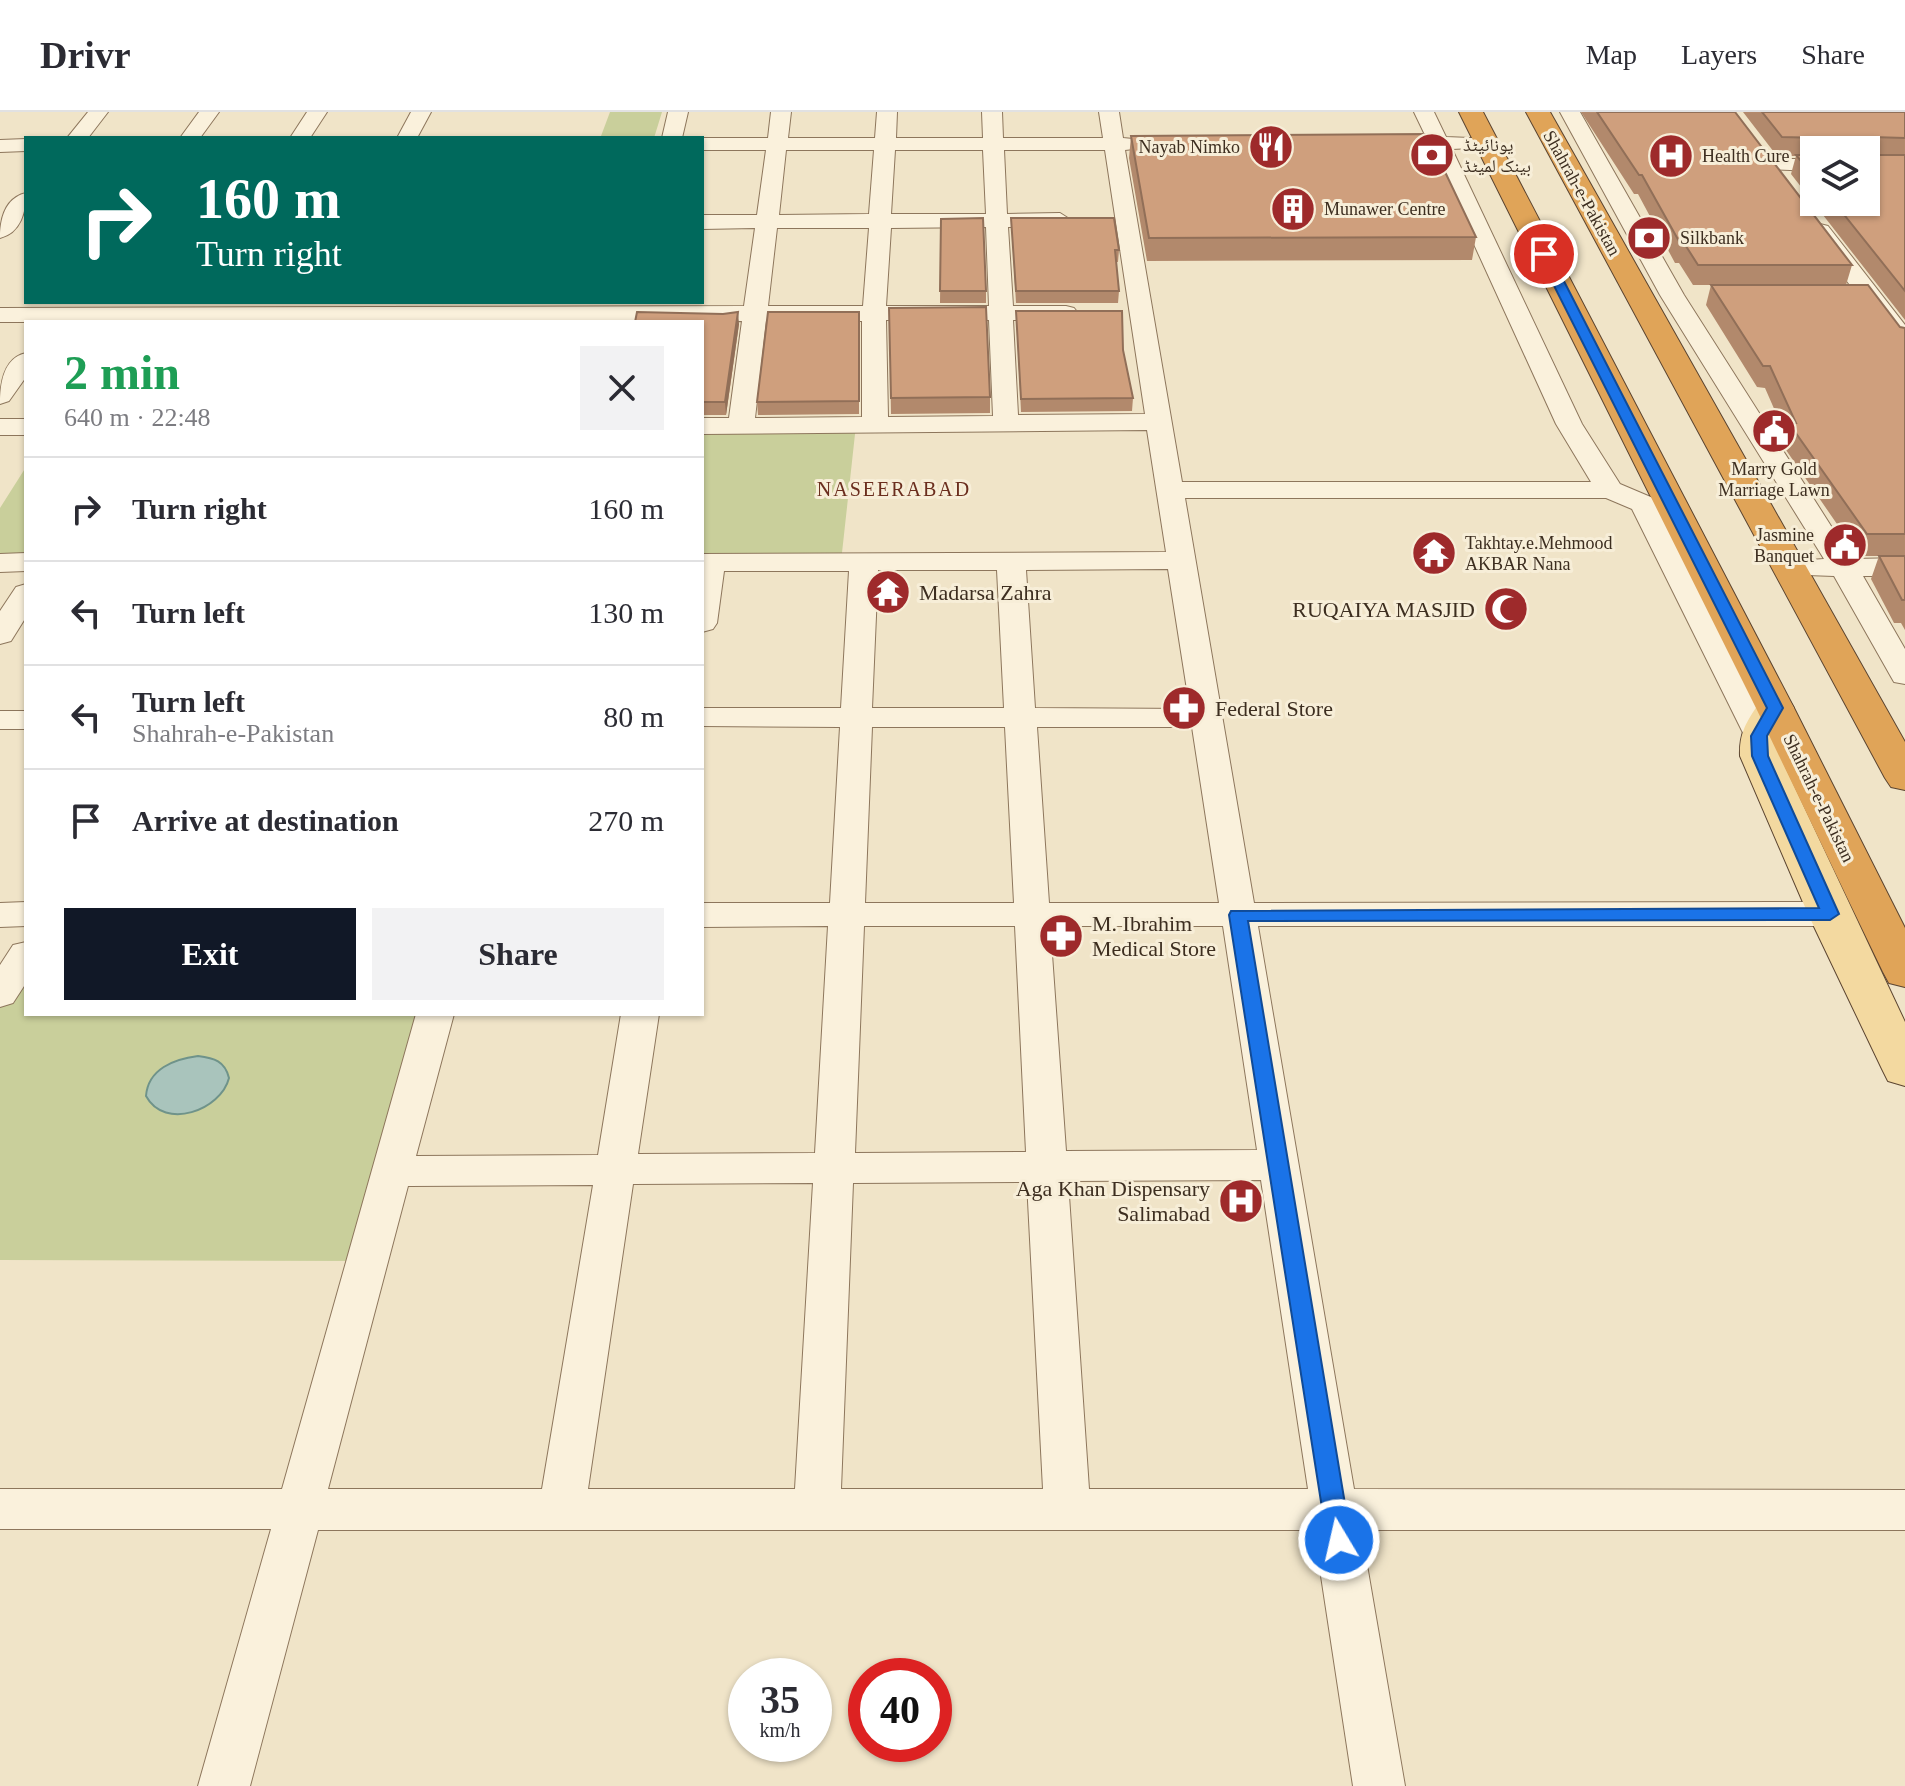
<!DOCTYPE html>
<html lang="en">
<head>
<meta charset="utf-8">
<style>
  :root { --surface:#fff; --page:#f2f2f3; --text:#2b2b33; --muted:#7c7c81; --line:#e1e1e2; --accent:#111827 }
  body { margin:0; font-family:"Times New Roman","Noto Naskh Arabic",serif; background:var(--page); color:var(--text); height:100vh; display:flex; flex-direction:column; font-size:30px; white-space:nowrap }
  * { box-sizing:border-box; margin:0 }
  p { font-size:26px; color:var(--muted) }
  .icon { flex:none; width:44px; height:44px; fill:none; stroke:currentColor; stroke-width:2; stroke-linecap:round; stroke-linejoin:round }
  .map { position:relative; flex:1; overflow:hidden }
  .drawer { position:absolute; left:24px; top:208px; width:680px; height:696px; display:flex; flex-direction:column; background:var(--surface); border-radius:0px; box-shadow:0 2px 6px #0004 }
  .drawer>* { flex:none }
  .guide { position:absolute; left:24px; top:24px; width:680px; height:168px; border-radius:0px; box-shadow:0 2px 6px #0004; background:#00695c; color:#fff; overflow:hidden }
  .fabs { position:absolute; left:1800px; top:24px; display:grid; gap:16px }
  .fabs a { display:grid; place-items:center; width:80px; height:80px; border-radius:0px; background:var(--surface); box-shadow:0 2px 6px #0004; font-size:40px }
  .speed { position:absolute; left:728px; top:1546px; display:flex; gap:16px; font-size:40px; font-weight:700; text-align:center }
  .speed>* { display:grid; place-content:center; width:104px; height:104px; border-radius:50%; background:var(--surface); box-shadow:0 2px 6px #0004; line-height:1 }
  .speed small { font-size:20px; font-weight:400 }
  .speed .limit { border:12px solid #d22; background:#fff; color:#111 }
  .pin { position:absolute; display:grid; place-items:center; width:68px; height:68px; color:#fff; margin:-34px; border:4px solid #fff; border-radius:50%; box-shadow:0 2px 8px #0007 }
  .me { position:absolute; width:88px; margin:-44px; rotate:351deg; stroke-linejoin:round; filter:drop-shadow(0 0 6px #0008) }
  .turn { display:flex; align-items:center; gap:28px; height:168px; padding:0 40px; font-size:36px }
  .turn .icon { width:104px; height:104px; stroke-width:2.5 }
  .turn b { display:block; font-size:56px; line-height:68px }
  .round { display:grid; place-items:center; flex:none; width:84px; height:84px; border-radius:0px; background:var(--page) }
  .headline { display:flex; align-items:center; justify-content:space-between; height:136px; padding:0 40px }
  h1 { font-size:48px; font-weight:600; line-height:60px; color:#1e9e55 }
  .action { display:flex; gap:16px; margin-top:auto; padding:16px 40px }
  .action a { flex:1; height:92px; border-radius:0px; background:var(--accent); color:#fff; font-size:32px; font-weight:600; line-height:92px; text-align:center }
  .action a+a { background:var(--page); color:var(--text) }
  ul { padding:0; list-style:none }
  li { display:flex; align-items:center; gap:24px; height:104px; padding:0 40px; border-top:2px solid var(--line) }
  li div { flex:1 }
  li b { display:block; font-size:30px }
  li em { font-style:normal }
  header { display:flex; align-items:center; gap:48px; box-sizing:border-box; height:112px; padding:0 40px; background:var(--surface); border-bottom:2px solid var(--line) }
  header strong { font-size:38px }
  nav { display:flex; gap:44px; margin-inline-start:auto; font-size:28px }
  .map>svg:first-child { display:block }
  .green { fill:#c9cf9b }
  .water { fill:#a9c4bc; stroke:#6f938a; stroke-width:2 }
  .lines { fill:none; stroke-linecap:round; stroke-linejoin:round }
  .minor-casing { stroke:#8d765c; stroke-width:2 }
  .major-casing { stroke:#5b4430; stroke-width:2 }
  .highway-casing { stroke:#5b4430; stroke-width:2 }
  .minor { fill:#faf1dc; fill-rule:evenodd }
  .major { fill:#f3d9a0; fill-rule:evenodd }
  .highway { fill:#e0a458; fill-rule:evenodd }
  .wall { fill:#b2896c; fill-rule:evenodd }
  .shaded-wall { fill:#916f58 }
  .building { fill:#cf9f7d; stroke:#916f58; stroke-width:2 }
  .route { fill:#1a73e8; stroke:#114b97; stroke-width:2 }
  .labels { text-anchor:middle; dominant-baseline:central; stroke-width:6; stroke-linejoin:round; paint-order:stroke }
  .far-poi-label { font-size:18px; fill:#3d2e20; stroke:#f7eed8; text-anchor:start }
  .far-street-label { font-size:18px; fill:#3d2e20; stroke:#f7eed8 }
  .far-neighbourhood-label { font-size:20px; letter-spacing:2px; fill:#6b2e1e; stroke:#f7eed8 }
  .poi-label { font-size:22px; fill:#3d2e20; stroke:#f7eed8; text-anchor:start }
</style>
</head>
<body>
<header>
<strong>Drivr</strong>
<nav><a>Map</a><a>Layers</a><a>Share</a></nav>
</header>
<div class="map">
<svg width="1905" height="1674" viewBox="0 0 1905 1674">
  <rect width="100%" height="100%" fill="#f0e4c8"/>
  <!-- green -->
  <path class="green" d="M610,0H662L654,26L601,24Z
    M856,313L841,450L702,451V314Z
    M26,355V450L0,451V396Z
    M26,844V902H435L366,1149L0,1148V888Z"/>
  <!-- water -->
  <path class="water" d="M198,944C214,946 225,949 229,966C221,998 165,1019 146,984C148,957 174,947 198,944Z"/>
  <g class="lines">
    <!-- minor casing -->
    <g class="minor-casing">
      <path id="minor" d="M88,0H108L88,26H67Z
        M199,0H219L200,26H180Z
        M307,0H327L310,26H290Z
        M411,0H431L417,26H397Z
        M668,0H688L682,26H662Z
        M771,0H791L788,26H875L877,0H897L896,26H983L982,0H1002L1003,26H1103L1099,0H1119L1123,26L1143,28L1146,32L1143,36L1125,38L1182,370H1591L1556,312L1431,38H1384L1374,32L1384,26L1426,25L1414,0H1434L1446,25L1494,27L1497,31L1494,35L1452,37L1582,312L1620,372L1653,386L1657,392L1775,624L1770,631L1759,634L1748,631L1632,397L1606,386H1185L1254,791L1830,790L1842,794L1848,802L1842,810L1830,814H1258L1354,1377L1905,1378V1418H1361L1405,1674H1353L1314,1418H318L250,1674H198L271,1417H0V1377H282L416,902H454L416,1044L598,1043L621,902H659L638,1042L815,1041L828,814L702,815V791H830L840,615L702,614V596H841L849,459H724L717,511L713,517L702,520V442L1166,440L1147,318L702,322V306H729L742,209L0,210V196L744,194L755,116L702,117V103H757L766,38H702L701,26H768ZM786,38H874L869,102L779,103ZM895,38H983L986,102H891ZM1004,38H1105L1145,302L1018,303L1013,208H1066L1074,206L1078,201L1074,196L1066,194H1013L1008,115H1060L1071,108L1060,101L1007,102ZM986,115L989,194H886L891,116ZM777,116H869L863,194H768ZM886,208H989L993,304L888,305ZM766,209H862V305L755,306ZM1168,457L1190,597L1035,596L1026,458ZM878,458H997L1004,596H872ZM872,615H1005L1014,791H865ZM1037,615H1192L1219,791H1049ZM864,814H1015L1026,1040L855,1041ZM1050,814H1223L1257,1038L1066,1039ZM1261,1068L1308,1377H1089L1068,1069ZM1027,1070L1043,1377H841L853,1071ZM813,1071L795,1377H588L633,1072ZM593,1073L542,1377H328L408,1074Z
        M1560,0H1580L1684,183L1852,447L1905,446V464H1863L1905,537V572L1894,570L1890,563L1834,464L1780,462L1776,456L1780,450L1824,447L1660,183Z
        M26,27V39L0,40V28Z
        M1770,47H1814V59L1763,57L1760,53L1763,49Z
        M26,81C26,99 21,121 0,126C0,107 5,86 26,81Z
        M1820,112L1828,114L1905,213V236L1896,234L1809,119Z
        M26,241V265L9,289L0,292C0,272 3,246 26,241Z
        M0,307H26V323H0Z
        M26,441V459L0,460V442Z
        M26,472V505L11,529L0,532V499L16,475Z
        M0,599H26V617H0Z
        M26,790V814L0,815V791Z
        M26,830V871L13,891L0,895V853L13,833Z"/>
    </g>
    <!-- major casing -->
    <g class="major-casing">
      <path id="major" d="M1775,585L1789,588L1794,596L1778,624L1780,644L1905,910V974L1888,969L1882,957L1808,802L1740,644C1739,619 1748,608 1761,588Z"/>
    </g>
    <!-- highway casing -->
    <g class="highway-casing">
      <path id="highway" d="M1459,0H1483L1794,596L1905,816V875L1889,871L1883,860L1756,596Z
        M1526,0H1550L1905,630V678L1891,675L1885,666Z"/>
    </g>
    <!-- minor -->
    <use href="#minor" class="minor"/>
    <!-- major -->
    <use href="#major" class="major"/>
    <!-- highway -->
    <use href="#highway" class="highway"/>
  </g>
  <!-- wall -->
  <path class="wall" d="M1581,0H1735L1852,153L1846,173L1900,215L1905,216V444H1859L1786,338L1783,332L1786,324L1765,276L1757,275L1706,193L1711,173H1693L1679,151H1675L1638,82H1634Z
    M1743,0H1905V208L1791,62L1796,44H1777ZM1814,38H1866V90H1814Z
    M1131,24L1476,125L1472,148L1147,149L1129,46Z
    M1011,106L1119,138L1118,150H1116L1119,179L1118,191H1016Z
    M941,107L986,179V191H940Z
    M889,196L990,285V301L891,302Z
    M1016,199L1123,238L1133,286L1132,299L1021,300Z
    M859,200V302L758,303L757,290Z
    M702,210L739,212L726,303H702Z
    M1879,444H1905V518L1901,511H1894L1871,467Z"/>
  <!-- shaded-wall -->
  <path class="shaded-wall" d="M738,200L739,212L726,303L725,290Z"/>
  <!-- building -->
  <path class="building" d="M1597,0H1735L1852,153H1698L1684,131H1680L1642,63H1639Z
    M1762,0H1905V26L1872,25L1869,40L1872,43H1905V179L1834,90H1866V38H1821V26L1782,25Z
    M1427,22L1476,125L1149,126L1131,24Z
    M1796,43H1814V65Z
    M983,106L986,179H940L941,107Z
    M1011,106H1114L1119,138H1115L1119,179H1016Z
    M1711,173H1868L1900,215L1905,216V422H1867L1793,317L1790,311H1796L1770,254H1763Z
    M986,195L990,285L891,286L889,196Z
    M1016,199H1122L1123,238L1133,286L1021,287Z
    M637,200L723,202L738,200L725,290H702V210H635Z
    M768,200H859V289L757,290Z
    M1879,444H1905V488H1902Z"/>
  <!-- route -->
  <path class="route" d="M1544,139L1550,142L1783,596L1767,624L1768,644L1839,802L1830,808L1248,809L1351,1428L1347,1436L1339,1439L1330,1436L1327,1428L1229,803L1231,799L1819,796L1752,644L1751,624L1767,596L1538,142Z"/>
  <!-- icons -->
  <defs>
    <g id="restaurant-disc" transform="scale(2.3)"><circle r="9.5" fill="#9e2a2b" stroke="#f7eed8"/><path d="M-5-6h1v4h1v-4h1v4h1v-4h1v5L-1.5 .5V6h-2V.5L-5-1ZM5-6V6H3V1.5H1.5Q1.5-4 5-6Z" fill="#fff"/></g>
    <g id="bank-disc" transform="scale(2.3)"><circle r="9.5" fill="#9e2a2b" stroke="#f7eed8"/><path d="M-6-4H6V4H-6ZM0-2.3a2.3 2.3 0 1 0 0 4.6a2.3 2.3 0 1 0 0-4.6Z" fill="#fff"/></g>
    <g id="hospital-disc" transform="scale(2.3)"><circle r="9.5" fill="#9e2a2b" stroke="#f7eed8"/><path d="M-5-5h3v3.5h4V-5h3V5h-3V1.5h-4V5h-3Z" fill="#fff"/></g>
    <g id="building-disc" transform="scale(2.3)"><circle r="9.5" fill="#9e2a2b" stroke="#f7eed8"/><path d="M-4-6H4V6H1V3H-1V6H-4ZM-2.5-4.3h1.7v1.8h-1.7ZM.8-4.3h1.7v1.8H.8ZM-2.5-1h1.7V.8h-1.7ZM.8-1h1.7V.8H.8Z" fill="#fff"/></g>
    <g id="civic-disc" transform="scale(2.3)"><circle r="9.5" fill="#9e2a2b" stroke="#f7eed8"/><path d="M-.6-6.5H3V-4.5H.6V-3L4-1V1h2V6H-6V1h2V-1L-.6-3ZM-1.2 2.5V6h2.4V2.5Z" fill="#fff"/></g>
    <g id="temple-disc" transform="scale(2.3)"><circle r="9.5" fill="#9e2a2b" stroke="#f7eed8"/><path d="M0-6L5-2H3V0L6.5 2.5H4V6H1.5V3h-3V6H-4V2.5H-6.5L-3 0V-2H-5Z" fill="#fff"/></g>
    <g id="mosque-disc" transform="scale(2.3)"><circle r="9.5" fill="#9e2a2b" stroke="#f7eed8"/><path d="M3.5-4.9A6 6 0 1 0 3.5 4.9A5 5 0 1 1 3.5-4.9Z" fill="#fff"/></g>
    <g id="pharmacy-disc" transform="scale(2.3)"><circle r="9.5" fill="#9e2a2b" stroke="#f7eed8"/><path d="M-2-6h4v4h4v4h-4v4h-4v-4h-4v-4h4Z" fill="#fff"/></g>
  </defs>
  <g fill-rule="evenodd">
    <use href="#restaurant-disc" x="1271" y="35"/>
    <use href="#bank-disc" x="1432" y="43"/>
    <use href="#hospital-disc" x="1671" y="44"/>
    <use href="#building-disc" x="1293" y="97"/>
    <use href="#bank-disc" x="1649" y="126"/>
    <use href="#civic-disc" x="1774" y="319"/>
    <use href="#civic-disc" x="1845" y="433"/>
    <use href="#temple-disc" x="1434" y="441"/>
    <use href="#temple-disc" x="888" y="480"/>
    <use href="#mosque-disc" x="1506" y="497"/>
    <use href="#pharmacy-disc" x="1184" y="596"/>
    <use href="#pharmacy-disc" x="1061" y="824"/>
    <use href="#hospital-disc" x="1241" y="1089"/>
  </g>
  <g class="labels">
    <!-- far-poi labels -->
    <g class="far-poi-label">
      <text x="1463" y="33">یونائیٹڈ<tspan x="1463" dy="21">بینک لمیٹڈ</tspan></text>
      <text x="1240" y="35" text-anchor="end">Nayab Nimko</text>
      <text x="1702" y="44">Health Cure</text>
      <text x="1324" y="97">Munawer Centre</text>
      <text x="1680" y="126">Silkbank</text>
      <text x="1774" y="357" text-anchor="middle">Marry Gold<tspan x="1774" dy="21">Marriage Lawn</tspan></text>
      <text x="1814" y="423" text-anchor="end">Jasmine<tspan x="1814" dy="21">Banquet</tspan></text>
      <text x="1465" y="431">Takhtay.e.Mehmood<tspan x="1465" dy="21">AKBAR Nana</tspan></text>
    </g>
    <!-- far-street labels -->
    <g class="far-street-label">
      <text transform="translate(1582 81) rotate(61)">Shahrah-e-Pakistan</text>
      <text transform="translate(1819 686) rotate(64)">Shahrah-e-Pakistan</text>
    </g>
    <!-- far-neighbourhood labels -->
    <g class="far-neighbourhood-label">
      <text x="894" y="377">NASEERABAD</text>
    </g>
    <!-- poi labels -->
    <g class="poi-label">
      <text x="919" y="480">Madarsa Zahra</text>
      <text x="1475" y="497" text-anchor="end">RUQAIYA MASJID</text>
      <text x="1215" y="596">Federal Store</text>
      <text x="1092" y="811">M. Ibrahim<tspan x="1092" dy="25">Medical Store</tspan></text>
      <text x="1210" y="1076" text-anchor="end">Aga Khan Dispensary<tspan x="1210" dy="25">Salimabad</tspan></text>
    </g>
  </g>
</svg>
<div class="fabs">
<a><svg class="icon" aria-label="layers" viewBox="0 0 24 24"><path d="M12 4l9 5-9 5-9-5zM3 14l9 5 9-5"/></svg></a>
</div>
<div class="speed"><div>35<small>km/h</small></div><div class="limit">40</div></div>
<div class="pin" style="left:1544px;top:142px;background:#d93025"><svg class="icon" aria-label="arrive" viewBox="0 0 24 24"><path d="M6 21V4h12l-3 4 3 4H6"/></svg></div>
<svg class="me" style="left:1339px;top:1428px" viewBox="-20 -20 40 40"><circle r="17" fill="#1a73e8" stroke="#fff" stroke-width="3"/><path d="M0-11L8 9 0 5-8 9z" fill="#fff"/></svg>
<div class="guide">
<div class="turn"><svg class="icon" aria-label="right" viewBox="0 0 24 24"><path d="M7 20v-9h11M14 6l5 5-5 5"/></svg><div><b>160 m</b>Turn right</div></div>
</div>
<section class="drawer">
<div class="headline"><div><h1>2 min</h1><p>640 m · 22:48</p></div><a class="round"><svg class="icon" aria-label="close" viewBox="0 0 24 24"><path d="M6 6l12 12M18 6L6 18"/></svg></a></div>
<ul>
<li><svg class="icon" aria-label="right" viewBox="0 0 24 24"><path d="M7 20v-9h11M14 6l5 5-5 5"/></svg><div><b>Turn right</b></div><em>160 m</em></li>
<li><svg class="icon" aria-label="left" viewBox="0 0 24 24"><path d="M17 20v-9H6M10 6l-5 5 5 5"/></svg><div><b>Turn left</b></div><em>130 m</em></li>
<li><svg class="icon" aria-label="left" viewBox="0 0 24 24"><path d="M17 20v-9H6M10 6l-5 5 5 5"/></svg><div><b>Turn left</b><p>Shahrah-e-Pakistan</p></div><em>80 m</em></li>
<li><svg class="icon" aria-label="arrive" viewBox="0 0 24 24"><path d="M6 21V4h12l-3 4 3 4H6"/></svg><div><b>Arrive at destination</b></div><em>270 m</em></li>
</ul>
<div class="action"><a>Exit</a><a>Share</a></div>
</section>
</div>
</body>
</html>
